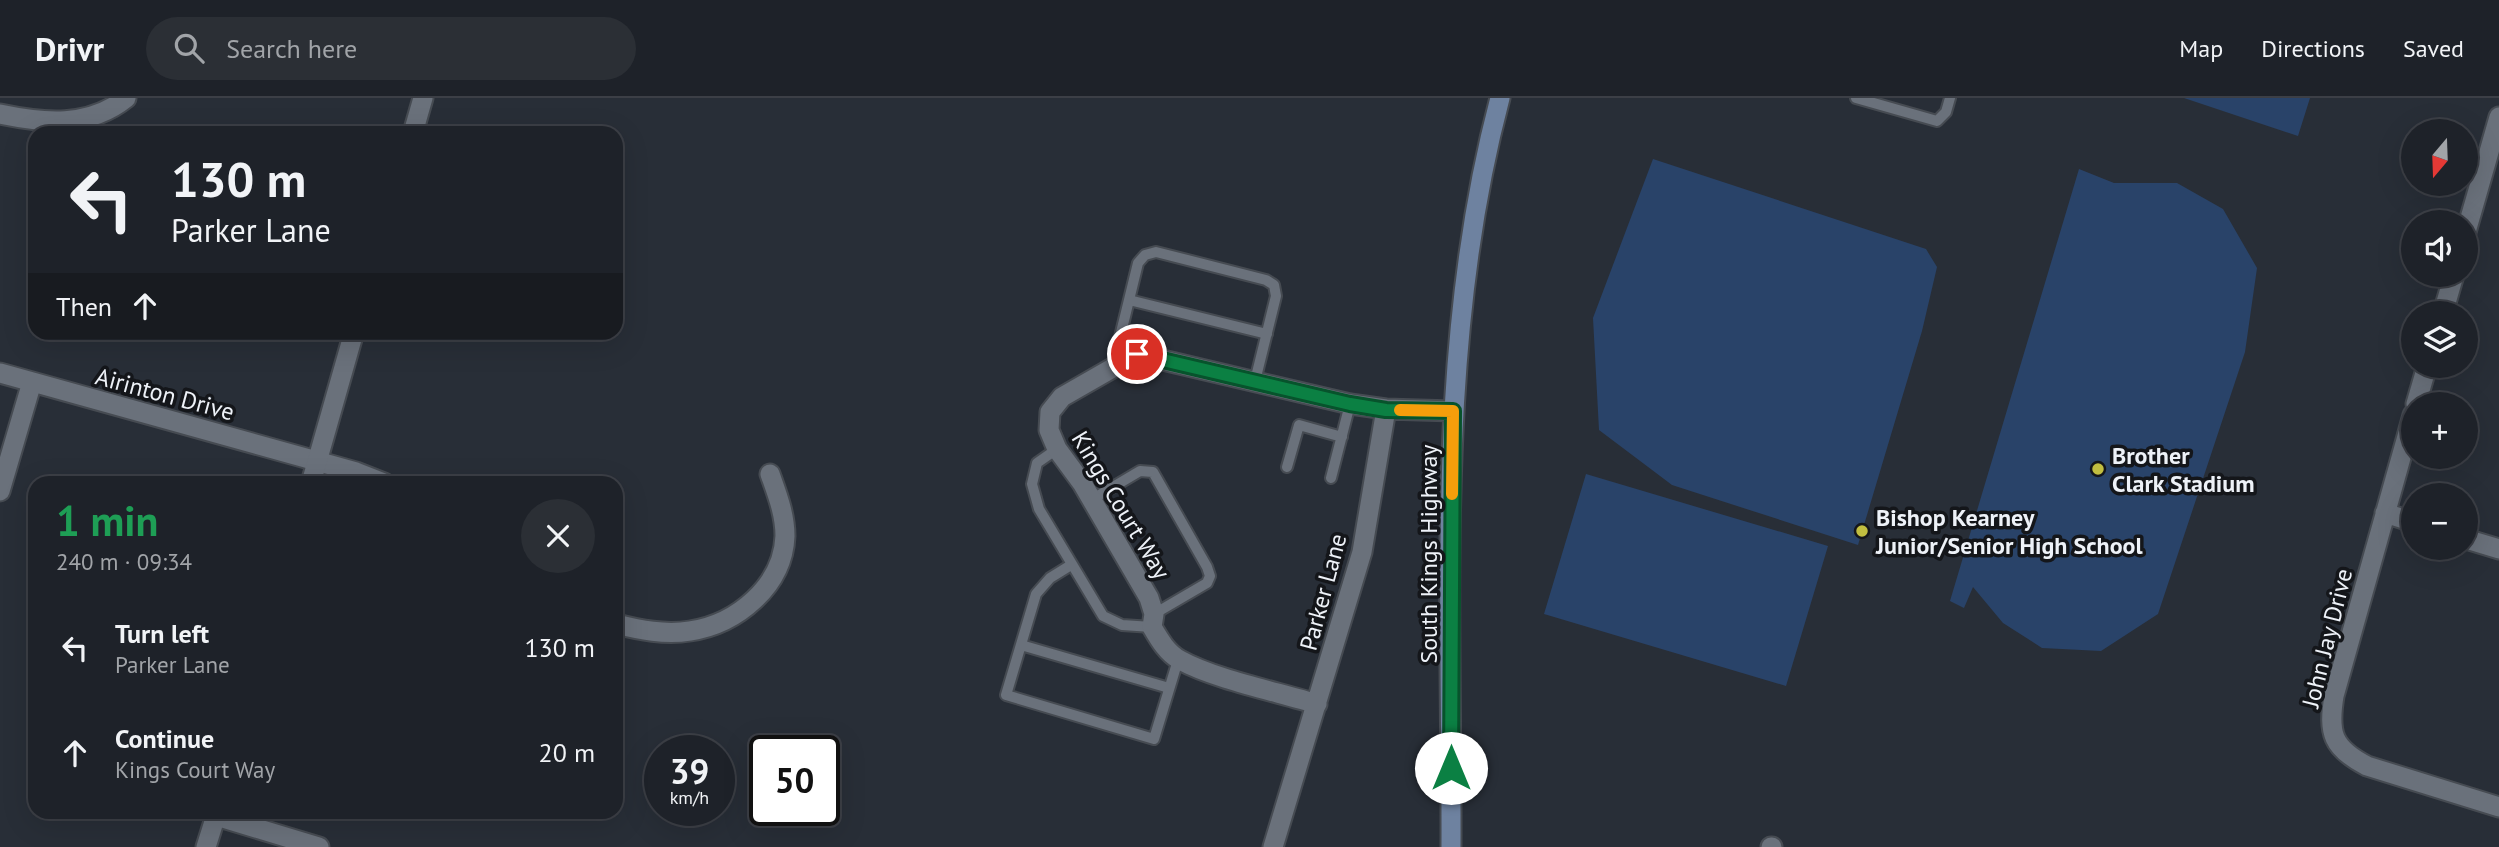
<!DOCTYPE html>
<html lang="en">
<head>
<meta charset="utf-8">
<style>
  :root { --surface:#1e2229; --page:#2b2f35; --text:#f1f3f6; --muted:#a1a4a8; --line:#3c3f46 }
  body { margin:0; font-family:"PT Sans",sans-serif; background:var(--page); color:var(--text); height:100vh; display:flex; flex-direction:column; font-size:26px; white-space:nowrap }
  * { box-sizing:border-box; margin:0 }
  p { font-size:23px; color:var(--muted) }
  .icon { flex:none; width:38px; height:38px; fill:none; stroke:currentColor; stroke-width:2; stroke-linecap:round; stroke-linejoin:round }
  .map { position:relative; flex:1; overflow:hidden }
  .drawer { position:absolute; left:28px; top:378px; width:595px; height:343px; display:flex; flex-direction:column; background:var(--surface); border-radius:21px; box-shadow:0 7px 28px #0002,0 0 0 2px var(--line) }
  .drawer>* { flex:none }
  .hud { position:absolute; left:28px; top:28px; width:595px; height:214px; border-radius:21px; box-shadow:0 7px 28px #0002,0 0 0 2px var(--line); background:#1e2229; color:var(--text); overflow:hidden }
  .needle { width:46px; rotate:199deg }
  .fabs { position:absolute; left:2401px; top:21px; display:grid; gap:14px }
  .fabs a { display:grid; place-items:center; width:77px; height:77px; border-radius:50%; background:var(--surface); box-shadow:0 7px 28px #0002,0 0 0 2px var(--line); font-size:35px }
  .speed { position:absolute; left:644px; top:637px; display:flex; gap:14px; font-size:35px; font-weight:700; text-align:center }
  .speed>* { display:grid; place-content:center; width:91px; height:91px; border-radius:50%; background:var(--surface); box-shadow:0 7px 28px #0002,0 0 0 2px var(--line); line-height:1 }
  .speed small { font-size:18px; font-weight:400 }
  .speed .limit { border:4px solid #111; border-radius:10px; background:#fff; color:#111 }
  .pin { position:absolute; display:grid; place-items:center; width:60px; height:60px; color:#fff; margin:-30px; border:4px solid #fff; border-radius:50%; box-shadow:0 2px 7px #0007 }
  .me { position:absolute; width:77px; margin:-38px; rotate:0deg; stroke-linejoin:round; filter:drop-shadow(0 0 5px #0008) }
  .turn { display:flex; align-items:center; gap:24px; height:147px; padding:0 28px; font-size:32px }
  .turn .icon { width:91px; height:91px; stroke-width:2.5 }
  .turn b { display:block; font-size:49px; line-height:60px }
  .then { display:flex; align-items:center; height:66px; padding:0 28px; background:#0003; gap:14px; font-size:26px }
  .round { display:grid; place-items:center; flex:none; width:74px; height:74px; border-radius:37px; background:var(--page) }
  .headline { display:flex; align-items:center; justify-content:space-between; height:119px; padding:0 28px }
  h1 { font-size:42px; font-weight:700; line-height:52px; color:#1e9e55 }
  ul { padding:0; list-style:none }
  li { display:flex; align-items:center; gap:21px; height:105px; padding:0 28px }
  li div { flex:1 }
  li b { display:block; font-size:26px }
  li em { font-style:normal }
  header { display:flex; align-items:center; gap:42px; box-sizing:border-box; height:98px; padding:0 35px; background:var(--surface); border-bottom:2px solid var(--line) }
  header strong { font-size:33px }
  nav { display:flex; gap:38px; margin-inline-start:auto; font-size:24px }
  .search { width:490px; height:63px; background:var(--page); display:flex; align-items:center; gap:18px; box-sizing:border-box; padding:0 24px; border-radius:38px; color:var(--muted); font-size:26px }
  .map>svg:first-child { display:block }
  .green { fill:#294369 }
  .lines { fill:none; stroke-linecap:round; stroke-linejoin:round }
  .service-casing { stroke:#464b52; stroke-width:14 }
  .minor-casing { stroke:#464b52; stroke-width:23 }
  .tertiary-casing { stroke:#464b52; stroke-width:23 }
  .secondary-casing { stroke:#464b52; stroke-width:23 }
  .service { stroke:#6a717b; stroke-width:10 }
  .minor { stroke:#6a717b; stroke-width:19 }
  .tertiary { stroke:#6a717b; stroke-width:19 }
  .secondary { stroke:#6e82a0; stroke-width:19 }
  .route-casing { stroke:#07532c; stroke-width:18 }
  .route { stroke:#0b8043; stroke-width:12 }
  .slow { stroke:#f59e0b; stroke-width:12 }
  .poi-dot { fill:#c1be40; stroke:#14161a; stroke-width:2.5 }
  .labels { text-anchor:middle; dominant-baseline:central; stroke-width:7; stroke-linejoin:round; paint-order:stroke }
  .street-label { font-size:24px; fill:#eef2f8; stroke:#14161a }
  .poi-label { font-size:24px; font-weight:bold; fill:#eef2f8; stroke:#14161a; text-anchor:start }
</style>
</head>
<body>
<header>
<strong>Drivr</strong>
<div class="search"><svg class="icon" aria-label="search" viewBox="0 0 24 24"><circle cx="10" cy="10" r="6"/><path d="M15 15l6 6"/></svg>Search here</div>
<nav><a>Map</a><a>Directions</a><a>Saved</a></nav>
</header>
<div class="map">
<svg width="2499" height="749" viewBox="0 0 2499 749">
  <rect width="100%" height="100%" fill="#282e37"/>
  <!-- green -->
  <path class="green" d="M2184,0H2310L2298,38Z
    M1653,61L1926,151L1937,169L1922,233L1858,447L1672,387L1599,332L1593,220Z
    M2079,71L2114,85H2177L2223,111L2257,170L2245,254L2158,516L2101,553L2042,550L2003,525L1973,489L1964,510L1950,503Z
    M1586,376L1828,448L1786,588L1544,516Z"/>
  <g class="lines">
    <!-- service casing -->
    <g class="service-casing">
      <path id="service" d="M1856,0L1937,23L1946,14L1950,0
        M1129,202L1267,236
        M1120,265L1118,247L1138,165L1145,157L1156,154L1266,182L1274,187L1276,198L1255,283
        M1057,351L1037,365L1032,386L1039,411L1103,518L1122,527L1152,529
        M1287,369L1299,327L1342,339
        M1331,380L1350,306
        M1091,402L1140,373L1153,374L1207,469L1210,478L1207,485L1154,516
        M1071,467L1050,480L1036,496L1006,597L1154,641L1178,562
        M1021,547L1169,590"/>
    </g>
    <!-- minor casing -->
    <g class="minor-casing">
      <path id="minor" d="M0,16C43,25 89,30 126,0
        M2466,134L2499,19
        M2443,215L2454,177
        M0,275L356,374L384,385
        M2416,306L2427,268
        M2413,317L2334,598C2328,635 2332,650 2367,668L2499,709
        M0,393L32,284
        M2385,415L2413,424
        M2466,441L2499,451
        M616,526C640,532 665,537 690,533C737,526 783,488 785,438C785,416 777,396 770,376
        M1317,606C1278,594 1214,581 1180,562C1167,555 1159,541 1152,529L1154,516L1149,500L1082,385L1057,351L1049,332L1050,314L1062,299L1137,256L1350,306L1386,311L1453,313
        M216,718L319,749
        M1273,749L1362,454L1386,311
        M1771,749H1772"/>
    </g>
    <!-- tertiary casing -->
    <g class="tertiary-casing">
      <path id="tertiary" d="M413,35L423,0
        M311,385L354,234
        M206,749L217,714"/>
    </g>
    <!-- secondary casing -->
    <g class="secondary-casing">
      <path id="secondary" d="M1451,749C1452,499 1435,244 1500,0"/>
    </g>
    <!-- service -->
    <use href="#service" class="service"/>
    <!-- minor -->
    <use href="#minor" class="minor"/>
    <!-- tertiary -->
    <use href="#tertiary" class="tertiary"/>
    <!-- secondary -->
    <use href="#secondary" class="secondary"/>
  </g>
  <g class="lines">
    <!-- route casing -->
    <g class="route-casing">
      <path id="route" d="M1137,256L1350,306L1386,312L1453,313L1451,670"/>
    </g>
    <!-- route -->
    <use href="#route" class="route"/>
    <!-- slow -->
    <path class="slow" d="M1400,312L1453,313L1452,396"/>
  </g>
  <!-- markers -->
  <g class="poi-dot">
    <circle cx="2098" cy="371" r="7"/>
    <circle cx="1862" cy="433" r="7"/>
  </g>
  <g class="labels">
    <!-- street labels -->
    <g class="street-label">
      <text transform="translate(165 296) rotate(15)">Airinton Drive</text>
      <text transform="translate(1121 407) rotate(59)">Kings Court Way</text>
      <text transform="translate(1428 456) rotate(-90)">South Kings Highway</text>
      <text transform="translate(1323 494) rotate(-75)">Parker Lane</text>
      <text transform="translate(2327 540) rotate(-76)">John Jay Drive</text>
    </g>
    <!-- poi labels -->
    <g class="poi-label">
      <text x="2112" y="357">Brother<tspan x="2112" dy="28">Clark Stadium</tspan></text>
      <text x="1876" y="419">Bishop Kearney<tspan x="1876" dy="28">Junior/Senior High School</tspan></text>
    </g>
  </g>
</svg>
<div class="fabs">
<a><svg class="needle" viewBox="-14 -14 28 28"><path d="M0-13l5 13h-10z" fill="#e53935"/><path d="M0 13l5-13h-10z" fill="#a1a4a8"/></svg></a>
<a><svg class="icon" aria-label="sound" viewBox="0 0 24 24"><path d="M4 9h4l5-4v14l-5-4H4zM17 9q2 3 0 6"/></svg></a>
<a><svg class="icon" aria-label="layers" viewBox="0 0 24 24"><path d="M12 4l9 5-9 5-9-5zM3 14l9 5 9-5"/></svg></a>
<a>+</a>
<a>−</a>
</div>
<div class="speed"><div>39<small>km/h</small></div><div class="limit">50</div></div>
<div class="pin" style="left:1137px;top:256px;background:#d93025"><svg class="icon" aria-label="arrive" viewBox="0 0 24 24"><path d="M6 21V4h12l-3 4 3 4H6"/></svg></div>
<svg class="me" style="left:1451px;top:670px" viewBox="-20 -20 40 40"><circle r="19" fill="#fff"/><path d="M0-13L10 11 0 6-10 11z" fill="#0b8043"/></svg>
<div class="hud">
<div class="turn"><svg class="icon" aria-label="left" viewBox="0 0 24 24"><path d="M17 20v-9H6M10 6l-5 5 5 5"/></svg><div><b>130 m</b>Parker Lane</div></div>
<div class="then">Then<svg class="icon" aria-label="ahead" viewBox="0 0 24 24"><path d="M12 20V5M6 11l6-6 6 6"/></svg></div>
</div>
<section class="drawer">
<div class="headline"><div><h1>1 min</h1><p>240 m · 09:34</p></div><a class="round"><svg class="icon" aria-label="close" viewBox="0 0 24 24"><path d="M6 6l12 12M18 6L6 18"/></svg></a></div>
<ul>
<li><svg class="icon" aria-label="left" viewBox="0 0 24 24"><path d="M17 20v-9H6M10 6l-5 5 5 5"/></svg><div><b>Turn left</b><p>Parker Lane</p></div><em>130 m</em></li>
<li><svg class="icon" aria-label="ahead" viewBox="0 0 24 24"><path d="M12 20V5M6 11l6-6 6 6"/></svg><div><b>Continue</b><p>Kings Court Way</p></div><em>20 m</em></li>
</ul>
</section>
</div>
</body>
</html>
